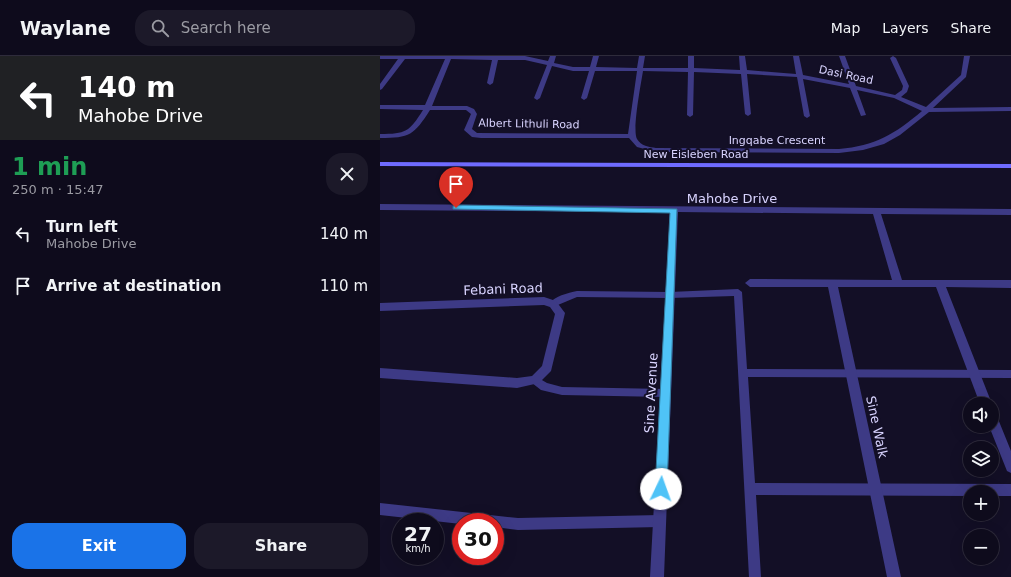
<!DOCTYPE html>
<html lang="en">
<head>
<meta charset="utf-8">
<style>
  :root { --surface:#0e0b1c; --page:#1c1929; --text:#f1f3f6; --muted:#9b9ba3; --line:#2e2b3b; --accent:#1a73e8 }
  body { margin:0; font-family:"DejaVu Sans",sans-serif; background:var(--page); color:var(--text); height:100vh; display:flex; flex-direction:column; font-size:15px; white-space:nowrap }
  * { box-sizing:border-box; margin:0 }
  p { font-size:13px; color:var(--muted) }
  .icon { flex:none; width:22px; height:22px; fill:none; stroke:currentColor; stroke-width:2; stroke-linecap:round; stroke-linejoin:round }
  .map { position:relative; flex:1; overflow:hidden }
  .side { display:flex; flex-direction:column; background:var(--surface); width:380px }
  .side>* { flex:none }
  .guide { background:#202124; color:#fff; overflow:hidden }
  .buttons { position:absolute; left:583px; top:341px; display:grid; gap:8px }
  .buttons a { display:grid; place-items:center; width:36px; height:36px; border-radius:50%; background:var(--surface); box-shadow:0 4px 16px #0002,0 0 0 1px var(--line); font-size:20px }
  .speed { position:absolute; left:12px; top:457px; display:flex; gap:8px; font-size:20px; font-weight:700; text-align:center }
  .speed>* { display:grid; place-content:center; width:52px; height:52px; border-radius:50%; background:var(--surface); box-shadow:0 4px 16px #0002,0 0 0 1px var(--line); line-height:1 }
  .speed small { font-size:10px; font-weight:400 }
  .speed .limit { border:6px solid #d22; background:#fff; color:#111 }
  .pin { position:absolute; display:grid; place-items:center; width:34px; height:34px; color:#fff; margin:-41px -17px; border-radius:50% 50% 50% 0; rotate:-45deg; box-shadow:0 0 4px #0007 }
  .pin .icon { rotate:45deg }
  .me { position:absolute; width:44px; margin:-22px; rotate:3deg; stroke-linejoin:round; filter:drop-shadow(0 0 3px #0008) }
  .turn { display:flex; align-items:center; gap:14px; height:84px; padding:0 12px; font-size:18px }
  .turn .icon { width:52px; height:52px; stroke-width:2.5 }
  .turn b { display:block; font-size:28px; line-height:34px }
  .round { display:grid; place-items:center; flex:none; width:42px; height:42px; border-radius:16px; background:var(--page) }
  .overview { display:flex; align-items:center; justify-content:space-between; height:68px; padding:0 12px }
  h1 { font-size:24px; font-weight:600; line-height:30px; color:#1e9e55 }
  .primary-button { display:flex; gap:8px; margin-top:auto; padding:8px 12px }
  .primary-button a { flex:1; height:46px; border-radius:16px; background:var(--accent); color:#fff; font-size:16px; font-weight:600; line-height:46px; text-align:center }
  .primary-button a+a { background:var(--page); color:var(--text) }
  ul { padding:0; list-style:none }
  li { display:flex; align-items:center; gap:12px; height:52px; padding:0 12px }
  li div { flex:1 }
  li b { display:block; font-size:15px }
  li em { font-style:normal }
  header { display:flex; align-items:center; gap:24px; box-sizing:border-box; height:56px; padding:0 20px; background:var(--surface); border-bottom:1px solid var(--line) }
  header strong { font-size:19px }
  nav { display:flex; gap:22px; margin-inline-start:auto; font-size:14px }
  .search { width:280px; height:36px; background:var(--page); display:flex; align-items:center; gap:10px; box-sizing:border-box; padding:0 14px; border-radius:16px; color:var(--muted); font-size:15px }
  main { display:flex; flex:1; min-height:0 }
  .map>svg:first-child { display:block }
  .lines { fill:none; stroke-linecap:round; stroke-linejoin:round }
  .lane { fill:#3d3a85; fill-rule:evenodd }
  .street { fill:#3d3a85; fill-rule:evenodd }
  .secondary { fill:#6f6bff; fill-rule:evenodd }
  .route { fill:#4fc3f7; stroke:#337fa1 }
  .labels { text-anchor:middle; dominant-baseline:central; stroke-width:4; stroke-linejoin:round; paint-order:stroke }
  .far-street-label { font-size:11px; fill:#d9d4ff; stroke:#130f26 }
  .street-label { font-size:13px; fill:#d9d4ff; stroke:#130f26 }
</style>
</head>
<body>
<header>
<strong>Waylane</strong>
<div class="search"><svg class="icon" aria-label="search" viewBox="0 0 24 24"><circle cx="10" cy="10" r="6"/><path d="M15 15l6 6"/></svg>Search here</div>
<nav><a>Map</a><a>Layers</a><a>Share</a></nav>
</header>
<main>
<section class="side">
<div class="guide">
<div class="turn"><svg class="icon" aria-label="left" viewBox="0 0 24 24"><path d="M17 20v-9H6M10 6l-5 5 5 5"/></svg><div><b>140 m</b>Mahobe Drive</div></div>
</div>
<div class="overview"><div><h1>1 min</h1><p>250 m · 15:47</p></div><a class="round"><svg class="icon" aria-label="close" viewBox="0 0 24 24"><path d="M6 6l12 12M18 6L6 18"/></svg></a></div>
<ul>
<li><svg class="icon" aria-label="left" viewBox="0 0 24 24"><path d="M17 20v-9H6M10 6l-5 5 5 5"/></svg><div><b>Turn left</b><p>Mahobe Drive</p></div><em>140 m</em></li>
<li><svg class="icon" aria-label="arrive" viewBox="0 0 24 24"><path d="M6 21V4h12l-3 4 3 4H6"/></svg><div><b>Arrive at destination</b></div><em>110 m</em></li>
</ul>
<div class="primary-button"><a>Exit</a><a>Share</a></div>
</section>
<div class="map">
<svg width="631" height="521" viewBox="0 0 631 521">
  <rect width="100%" height="100%" fill="#130f26"/>
  <g class="lines">
    <!-- lane -->
    <path class="lane" d="M358,233L362,236L367,313L631,314V322L368,321L375,427L631,428V440H612V436H590V440L376,439L381,521H369L354,240L290,242L197,241L173,251L170,250L169,248C174,240 188,237 197,235L290,236Z
      M155,320L167,327L182,331L285,333L289,334L290,337L289,340L285,341L182,339L161,334L152,327L150,324L152,321Z
      M0,447L138,462L280,459L284,461L286,465L284,469L280,471L138,474L115,471V466H81V468L0,459Z"/>
    <!-- street -->
    <path class="street" d="M0,0H145L168,5L170,0H176L174,7L193,11H210L213,0H219L216,11L257,12L259,0H265L263,12H308V0H314V12L360,14L359,0H365L367,14L416,18L413,0H419L423,19L469,28L459,0H465L476,30L515,39L522,34L523,30L510,2L513,0L516,2L529,30L527,36L521,41L546,51L581,19L584,0H590L586,21L553,52L631,51V55L549,56L520,79L504,88L483,94L459,97L276,96L257,91L249,82H101L92,81L84,74L91,58L86,54H50C34,79 30,82 0,82V78C26,78 29,76 43,54L0,53V49H45L65,3H25L2,33L0,34V28L18,3H0ZM71,3L112,4L107,27L110,29L113,27L118,4H145L167,9L154,42L157,44L160,42L172,10L193,15H209L201,42L204,44L207,42L215,15H257L248,78L97,77L92,73L97,58L94,53L87,50H52ZM263,15L308,16L307,59L310,61L313,59L314,16L361,18L365,58L368,60L371,58L367,18L417,21L424,60L427,62L430,60L423,23L470,32L481,60L486,59L477,34L514,42L542,55C515,78 495,90 459,93L276,92C269,91 261,90 257,83C252,74 261,28 263,15Z
      M0,148L631,153V159L501,158L522,224H631V232L566,231L612,348H600L556,231H458L521,521H507L448,231H370L365,227L370,223L512,224L493,158L298,156L284,521H270L290,156L0,154Z
      M164,241L176,245L185,257L171,315L159,327L137,332L0,322V312L137,322L152,320L162,310L175,258L170,251L164,249L0,255V247Z
      M612,357L616,358L631,395V417L627,415L609,370H612Z"/>
    <!-- secondary -->
    <path class="secondary" d="M0,106L631,108V112L0,110Z"/>
  </g>
  <!-- route -->
  <path class="route" d="M76,149L297,153L287,433L285,437L281,439L277,437L275,433L290,157L73,153V150Z"/>
  <g class="labels">
    <!-- far-street labels -->
    <g class="far-street-label">
      <text transform="translate(466 19) rotate(12)">Dasi Road</text>
      <text transform="translate(149 68) rotate(1)">Albert Lithuli Road</text>
      <text x="397" y="84">Ingqabe Crescent</text>
      <text x="316" y="98">New Eisleben Road</text>
    </g>
    <!-- street labels -->
    <g class="street-label">
      <text x="352" y="142">Mahobe Drive</text>
      <text transform="translate(123 233) rotate(-2)">Febani Road</text>
      <text transform="translate(271 337) rotate(-87)">Sine Avenue</text>
      <text transform="translate(497 371) rotate(78)">Sine Walk</text>
    </g>
  </g>
</svg>
<div class="buttons">
<a><svg class="icon" aria-label="sound" viewBox="0 0 24 24"><path d="M4 9h4l5-4v14l-5-4H4zM17 9q2 3 0 6"/></svg></a>
<a><svg class="icon" aria-label="layers" viewBox="0 0 24 24"><path d="M12 4l9 5-9 5-9-5zM3 14l9 5 9-5"/></svg></a>
<a>+</a>
<a>−</a>
</div>
<div class="speed"><div>27<small>km/h</small></div><div class="limit">30</div></div>
<div class="pin" style="left:76px;top:152px;background:#d93025"><svg class="icon" aria-label="arrive" viewBox="0 0 24 24"><path d="M6 21V4h12l-3 4 3 4H6"/></svg></div>
<svg class="me" style="left:281px;top:433px" viewBox="-20 -20 40 40"><circle r="19" fill="#fff"/><path d="M0-13L10 11 0 6-10 11z" fill="#4fc3f7"/></svg>
</div>
</main>
</body>
</html>
